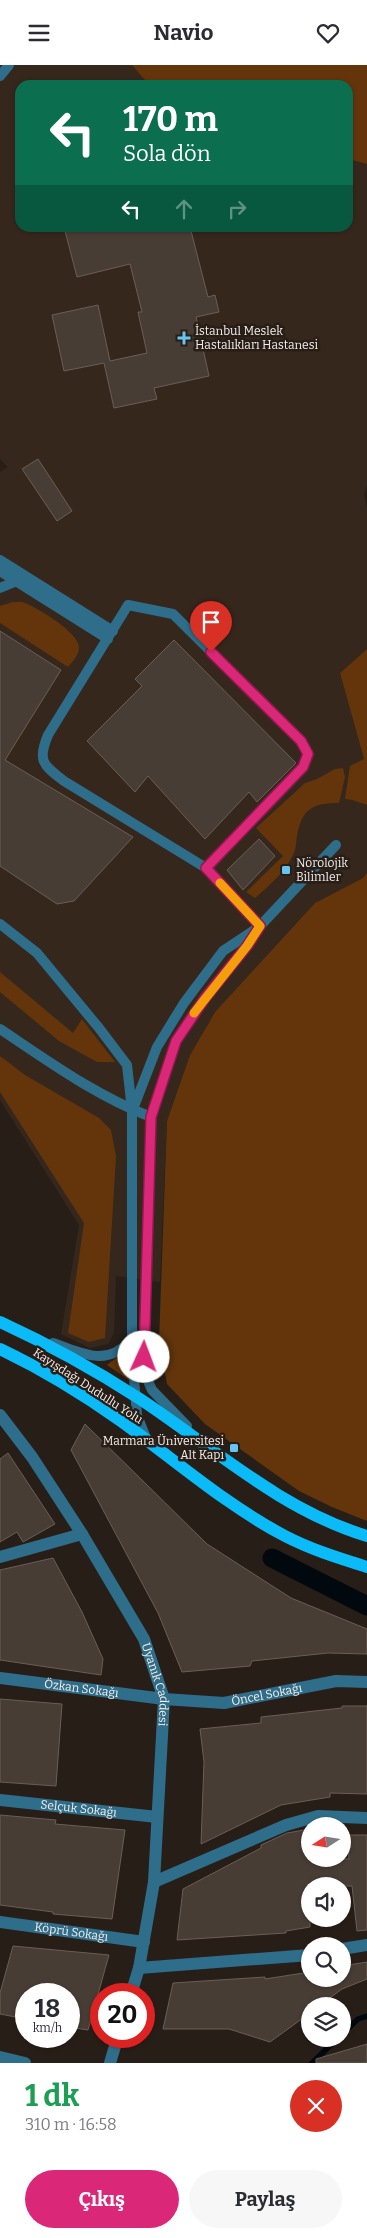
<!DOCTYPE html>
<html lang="tr">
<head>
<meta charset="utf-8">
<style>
  :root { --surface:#fff; --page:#f7f7f7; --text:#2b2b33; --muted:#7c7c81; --accent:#db2777 }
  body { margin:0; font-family:Bitter,serif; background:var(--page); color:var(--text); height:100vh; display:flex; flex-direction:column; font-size:19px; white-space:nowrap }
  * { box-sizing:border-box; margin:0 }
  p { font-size:16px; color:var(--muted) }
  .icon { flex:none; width:28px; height:28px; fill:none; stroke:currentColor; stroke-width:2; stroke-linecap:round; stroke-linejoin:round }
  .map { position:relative; height:1998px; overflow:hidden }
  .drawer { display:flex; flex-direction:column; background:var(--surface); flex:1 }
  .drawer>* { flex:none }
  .hud { position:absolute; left:15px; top:15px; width:338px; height:152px; border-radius:15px; box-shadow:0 1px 4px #0004; background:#0b6e4f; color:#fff; overflow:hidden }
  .needle { width:32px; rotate:258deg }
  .buttons { position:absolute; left:301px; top:1752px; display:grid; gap:10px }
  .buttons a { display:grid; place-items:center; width:50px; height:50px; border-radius:50%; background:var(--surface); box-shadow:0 1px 4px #0004; font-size:25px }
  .speed { position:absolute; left:15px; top:1918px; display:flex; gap:10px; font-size:25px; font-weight:700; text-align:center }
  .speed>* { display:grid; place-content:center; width:65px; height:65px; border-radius:50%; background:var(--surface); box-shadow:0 1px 4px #0004; line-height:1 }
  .speed small { font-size:12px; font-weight:400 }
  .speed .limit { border:8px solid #d22; background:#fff; color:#111 }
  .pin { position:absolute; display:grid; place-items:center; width:42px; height:42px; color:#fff; margin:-51px -21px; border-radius:50% 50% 50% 0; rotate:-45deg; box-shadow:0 0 5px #0007 }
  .pin .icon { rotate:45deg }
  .me { position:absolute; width:55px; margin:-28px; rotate:2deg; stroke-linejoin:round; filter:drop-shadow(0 0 4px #0008) }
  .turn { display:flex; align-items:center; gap:18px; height:105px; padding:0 25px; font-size:22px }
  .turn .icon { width:65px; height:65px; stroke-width:2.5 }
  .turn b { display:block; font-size:35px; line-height:42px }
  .lanes { display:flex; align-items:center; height:48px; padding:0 25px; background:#0003; justify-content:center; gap:25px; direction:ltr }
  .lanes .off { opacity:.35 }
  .round { display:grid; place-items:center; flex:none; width:52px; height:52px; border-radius:26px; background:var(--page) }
  .summary { display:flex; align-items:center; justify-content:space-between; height:85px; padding:0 25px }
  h1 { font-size:30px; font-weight:700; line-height:38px; color:#1e9e55 }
  .primary-button { display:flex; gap:10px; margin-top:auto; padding:10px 25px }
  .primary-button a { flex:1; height:58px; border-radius:30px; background:var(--accent); color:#fff; font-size:20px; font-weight:700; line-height:58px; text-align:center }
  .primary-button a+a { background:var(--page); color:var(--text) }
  header { display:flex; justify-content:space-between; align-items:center; height:65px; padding:0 25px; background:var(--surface); font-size:22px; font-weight:700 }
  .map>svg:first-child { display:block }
  .built { fill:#36271d }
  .green { fill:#64350b }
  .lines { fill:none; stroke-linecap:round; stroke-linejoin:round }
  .stream { stroke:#01080e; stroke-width:5.5 }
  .canal { stroke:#01080e; stroke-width:19 }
  .building { fill:#483d35; stroke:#6a5e56 }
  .service { stroke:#2f6e8a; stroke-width:10 }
  .minor { stroke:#2f6e8a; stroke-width:12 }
  .primary { stroke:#0abbf7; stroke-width:12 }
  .route-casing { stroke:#8e194d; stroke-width:12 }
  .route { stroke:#db2777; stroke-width:9 }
  .slow { stroke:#f59e0b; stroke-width:9 }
  .poi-dot { fill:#67c4f0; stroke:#281e18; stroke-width:2 }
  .labels { text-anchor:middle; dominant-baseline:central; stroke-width:5; stroke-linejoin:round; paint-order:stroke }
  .poi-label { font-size:12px; fill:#f4ede8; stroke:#281e18; text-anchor:start }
  .street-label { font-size:12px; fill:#f4ede8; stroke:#281e18 }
</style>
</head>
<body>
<header><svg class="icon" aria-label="menu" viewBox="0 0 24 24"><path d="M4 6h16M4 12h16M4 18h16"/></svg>Navio<svg class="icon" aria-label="heart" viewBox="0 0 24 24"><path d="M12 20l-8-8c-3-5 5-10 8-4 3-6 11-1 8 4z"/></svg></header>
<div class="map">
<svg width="367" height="1998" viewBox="0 0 367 1998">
  <rect width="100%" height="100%" fill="#281e18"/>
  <!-- built -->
  <path class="built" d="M0,0H132L149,20H20V162H348V94L367,99V420L364,430L367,443V584L340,608L364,694L345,734L352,735L367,740V808L363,813L315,838L215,947L190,990L167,1056L160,1217L116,1211L114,1268L108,1279L90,1283L61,1269L79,1160L0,1035V407L8,402L0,394Z"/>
  <!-- green -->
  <path class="green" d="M132,0H367V99L348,94V20H149Z
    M13,537C17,537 22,536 25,538C38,543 78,567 79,582C79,590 73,596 68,602L0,558V541Z
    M367,584V740L352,735L345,734L350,701L364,694L340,608Z
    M343,703L345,712L339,738C312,738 302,744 297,771C296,777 296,785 293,790C285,807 269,821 255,833L246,827L283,791L256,763L305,718L317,714L335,704Z
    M367,808V1456L332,1442L299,1426L205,1359L167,1319L159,1277L167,1056L190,990L215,947L315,838L363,813Z
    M0,907L73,968L82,954L115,997H97L59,976L0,927Z
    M0,991L25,1010L99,1053L111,1065L116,1091L105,1273L89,1277L68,1268L84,1158L0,1027Z
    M128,1284L129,1315L107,1300Z"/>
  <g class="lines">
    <!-- stream -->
    <path class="stream" d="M342,1969L358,1954L367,1951
      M312,1998L337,1974"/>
    <!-- canal -->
    <path class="canal" d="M272,1493L367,1541"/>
  </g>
  <!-- building -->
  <path class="building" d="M64,162H190L208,232L215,230L219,247L196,252L209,311L154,323L157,334L114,343L104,298L64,306L52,250L98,240L110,296L147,288L138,247H142L130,199L77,212Z
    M38,394L72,446L57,456L22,404Z
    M0,566L61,605L5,695L133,772L74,836L57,839L0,801Z
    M174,575L296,698L257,737L249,727L205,774L148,711L135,727L87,676L142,621L135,614Z
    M259,774L275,791L243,825L227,805Z
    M85,1359L207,1479L291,1533L367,1564V1589L328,1588L252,1596L250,1601L182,1607L158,1548L71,1385Z
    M8,1388L55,1459L23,1477L17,1467L0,1477V1394Z
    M53,1493L82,1547L103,1594L101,1610L0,1595V1505Z
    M0,1634L62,1639L56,1721L0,1717Z
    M342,1641H367V1729L330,1728V1732L281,1740L201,1779L204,1697L200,1664L261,1658V1652L342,1643Z
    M0,1750L56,1755L55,1759L125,1765L112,1854L53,1849V1847L0,1840Z
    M310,1764V1794H349L347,1770H367V1865L357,1866L352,1821H310V1862L286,1866V1868L177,1875L183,1824L261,1783V1780L287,1768Z
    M13,1881L109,1890L88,1965L69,1962V1929H26V1954L0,1949V1928Z
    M367,1897V1914L342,1924L319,1941H310V1948L270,1977L229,1964H163L173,1918L265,1912V1914L310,1907V1914H342V1901Z
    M367,1979V1998H316V1994Z"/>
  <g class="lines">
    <!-- service -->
    <path class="service" d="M0,11L9,0
      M0,495L113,566
      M0,506L108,574
      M0,523L17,516L18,513
      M206,803L303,702L308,689L301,676L173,549L128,540L48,670C37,696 43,700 64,716L206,803L260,861
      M0,859L37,888L99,963L127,1000L132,1045V1289L137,1350L146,1373
      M0,964C48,996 96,1031 151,1052
      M133,1044L157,982L184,938L223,886L256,864
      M53,1278C83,1288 106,1303 131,1275
      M187,1361L152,1325L148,1316L144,1292L151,1052L176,976L205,933L247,881L260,861L336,780"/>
    <!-- minor -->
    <g class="minor">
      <path id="s1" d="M0,1350L32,1392L82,1469L144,1574L164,1634L154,1817L139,1903L131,1929"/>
      <path d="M0,1492L82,1469"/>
      <path id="s2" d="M0,1613L164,1634L224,1638L336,1616L367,1617"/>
      <path id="s3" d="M0,1735L157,1752"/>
      <path d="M154,1817L286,1760L318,1751L367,1753"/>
      <path id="s4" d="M0,1857L144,1877"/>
      <path d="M342,1884L367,1880"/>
      <path d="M139,1903L310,1890"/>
      <path d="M0,1992L25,1998"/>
      <path d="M110,1998L118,1971"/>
    </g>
    <!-- primary -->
    <path class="primary" d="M0,1257C48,1279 95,1305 140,1334C214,1383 281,1445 367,1471
      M0,1284C42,1304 83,1329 121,1356C175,1395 226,1440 285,1471C312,1485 339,1493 367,1502"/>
  </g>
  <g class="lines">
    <!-- route casing -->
    <g class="route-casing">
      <path id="route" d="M144,1292L151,1052L176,976L205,933L247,881L260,861L206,803L303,702L308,689L301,676L211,587"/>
    </g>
    <!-- route -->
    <use href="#route" class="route"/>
    <!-- slow -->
    <path class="slow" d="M194,948L247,881L260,861L220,818"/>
  </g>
  <!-- markers -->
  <g class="poi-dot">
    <path d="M181.5 265.5h5v5h5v5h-5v5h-5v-5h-5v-5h5z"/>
    <rect x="281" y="800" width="10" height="10" rx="2.5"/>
    <rect x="229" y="1378" width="10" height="10" rx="2.5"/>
  </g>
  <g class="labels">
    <!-- poi labels -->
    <g class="poi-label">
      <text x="195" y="266">İstanbul Meslek<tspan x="195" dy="14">Hastalıkları Hastanesi</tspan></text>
      <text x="296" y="798">Nörolojik<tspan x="296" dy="14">Bilimler</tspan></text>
      <text x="224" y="1376" text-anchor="end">Marmara Üniversitesi<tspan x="224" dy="14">Alt Kapı</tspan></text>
    </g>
    <!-- street labels -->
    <g class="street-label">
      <text transform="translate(88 1321) rotate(33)">Kayışdağı Dudullu Yolu</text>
      <text stroke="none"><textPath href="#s1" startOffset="314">Uyanık Caddesi</textPath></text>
      <text stroke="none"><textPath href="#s2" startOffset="82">Özkan Sokağı</textPath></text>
      <text stroke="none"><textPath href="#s2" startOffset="269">Öncel Sokağı</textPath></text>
      <text stroke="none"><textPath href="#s3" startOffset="79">Selçuk Sokağı</textPath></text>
      <text stroke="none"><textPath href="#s4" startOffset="72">Köprü Sokağı</textPath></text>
    </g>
  </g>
</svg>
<div class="buttons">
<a><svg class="needle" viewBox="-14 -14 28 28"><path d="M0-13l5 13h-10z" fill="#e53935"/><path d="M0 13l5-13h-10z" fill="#7c7c81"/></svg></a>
<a><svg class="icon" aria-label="sound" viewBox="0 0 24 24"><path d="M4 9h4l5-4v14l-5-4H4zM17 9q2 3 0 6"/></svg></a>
<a><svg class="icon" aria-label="search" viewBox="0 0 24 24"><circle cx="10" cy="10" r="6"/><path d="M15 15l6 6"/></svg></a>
<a><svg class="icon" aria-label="layers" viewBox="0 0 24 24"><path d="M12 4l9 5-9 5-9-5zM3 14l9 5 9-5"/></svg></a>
</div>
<div class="speed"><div>18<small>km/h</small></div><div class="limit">20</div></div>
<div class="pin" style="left:211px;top:587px;background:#d93025"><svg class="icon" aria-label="arrive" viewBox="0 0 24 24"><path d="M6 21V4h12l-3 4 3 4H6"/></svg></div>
<svg class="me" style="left:144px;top:1292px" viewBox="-20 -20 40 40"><circle r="19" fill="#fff"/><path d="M0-13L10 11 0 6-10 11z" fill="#db2777"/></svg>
<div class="hud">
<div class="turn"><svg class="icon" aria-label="left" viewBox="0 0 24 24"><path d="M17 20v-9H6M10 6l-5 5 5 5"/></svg><div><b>170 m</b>Sola dön</div></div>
<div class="lanes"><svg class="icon" aria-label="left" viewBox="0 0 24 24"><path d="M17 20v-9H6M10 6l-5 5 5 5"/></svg><svg class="icon off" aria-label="ahead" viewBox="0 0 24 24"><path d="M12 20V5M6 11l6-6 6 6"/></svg><svg class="icon off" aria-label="right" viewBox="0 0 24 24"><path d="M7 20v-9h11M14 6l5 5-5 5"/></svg></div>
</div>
</div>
<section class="drawer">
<div class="summary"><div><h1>1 dk</h1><p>310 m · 16:58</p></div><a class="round" style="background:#d93025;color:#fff"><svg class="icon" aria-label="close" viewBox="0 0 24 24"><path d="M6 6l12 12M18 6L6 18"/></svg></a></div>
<div class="primary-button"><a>Çıkış</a><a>Paylaş</a></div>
</section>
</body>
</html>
